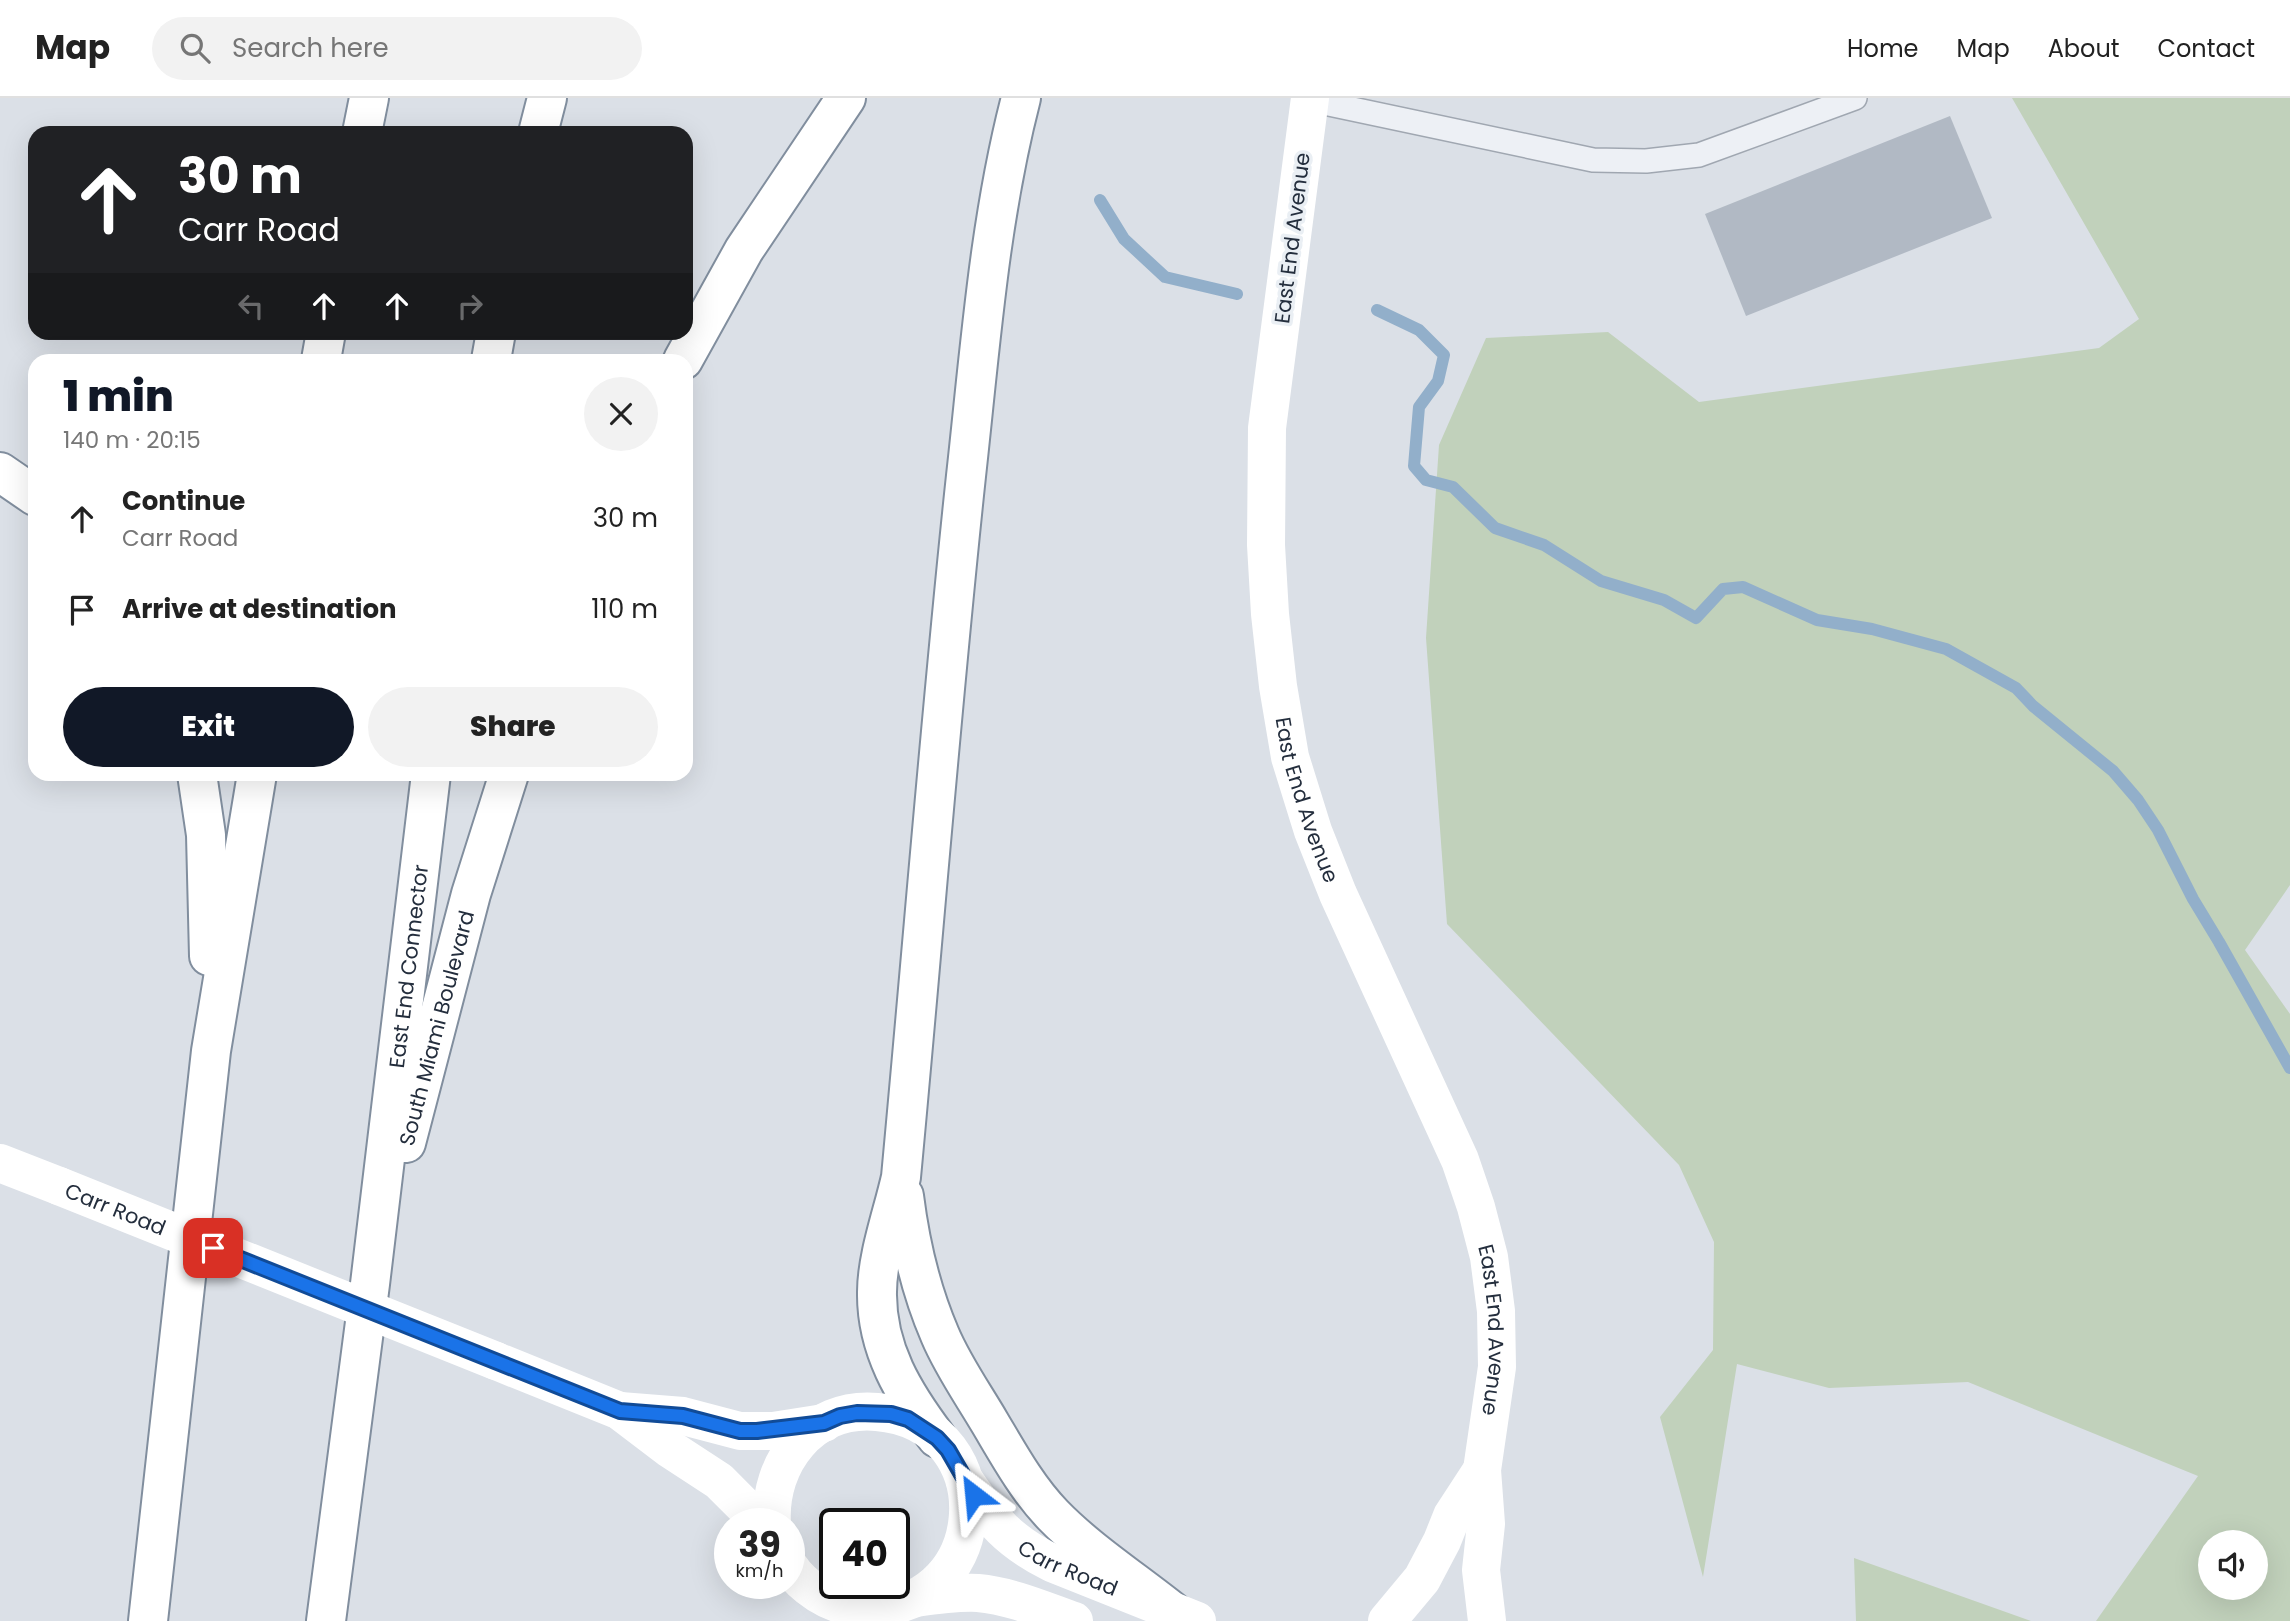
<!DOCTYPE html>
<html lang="en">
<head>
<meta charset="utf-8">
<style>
  :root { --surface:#fff; --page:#f2f2f2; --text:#222; --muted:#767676; --line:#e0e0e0; --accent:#111827 }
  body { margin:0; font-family:Poppins,sans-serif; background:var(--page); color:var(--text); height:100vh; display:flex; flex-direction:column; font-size:26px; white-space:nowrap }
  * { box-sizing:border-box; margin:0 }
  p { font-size:23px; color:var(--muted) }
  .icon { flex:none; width:38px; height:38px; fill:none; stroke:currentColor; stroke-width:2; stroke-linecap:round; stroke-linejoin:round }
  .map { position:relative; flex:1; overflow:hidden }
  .drawer { position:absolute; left:28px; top:256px; width:665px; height:427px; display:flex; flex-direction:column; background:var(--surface); border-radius:21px; box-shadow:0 7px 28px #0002 }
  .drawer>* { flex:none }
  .hud { position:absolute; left:28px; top:28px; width:665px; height:214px; border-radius:21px; box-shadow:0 7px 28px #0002; background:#202124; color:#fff; overflow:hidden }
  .buttons { position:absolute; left:2198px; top:1432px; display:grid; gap:14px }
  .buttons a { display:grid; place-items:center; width:70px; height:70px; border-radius:50%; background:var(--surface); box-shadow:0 7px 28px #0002; font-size:35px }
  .speed { position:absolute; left:714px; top:1410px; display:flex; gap:14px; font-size:35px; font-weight:700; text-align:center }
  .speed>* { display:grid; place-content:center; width:91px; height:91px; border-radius:50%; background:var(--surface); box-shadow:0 7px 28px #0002; line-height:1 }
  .speed small { font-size:18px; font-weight:400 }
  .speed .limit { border:4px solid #111; border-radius:10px; background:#fff; color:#111 }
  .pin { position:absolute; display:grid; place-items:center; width:60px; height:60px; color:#fff; margin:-30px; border-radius:14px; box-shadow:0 4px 10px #0006 }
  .me { position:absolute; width:77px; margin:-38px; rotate:331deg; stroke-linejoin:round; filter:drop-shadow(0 0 5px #0008) }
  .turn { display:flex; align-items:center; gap:24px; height:147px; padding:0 35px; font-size:32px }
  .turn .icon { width:91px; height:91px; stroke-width:2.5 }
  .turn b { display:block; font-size:49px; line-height:60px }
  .lanes { display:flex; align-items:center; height:66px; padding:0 35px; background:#0003; justify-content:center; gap:35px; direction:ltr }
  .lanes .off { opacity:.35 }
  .round { display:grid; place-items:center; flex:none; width:74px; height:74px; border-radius:37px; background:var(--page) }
  .overview { display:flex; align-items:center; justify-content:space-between; height:119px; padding:0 35px }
  h1 { font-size:42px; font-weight:800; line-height:52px; color:var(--accent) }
  .primary-button { display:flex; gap:14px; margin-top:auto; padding:14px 35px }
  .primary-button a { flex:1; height:80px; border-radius:42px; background:var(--accent); color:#fff; font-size:28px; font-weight:800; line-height:80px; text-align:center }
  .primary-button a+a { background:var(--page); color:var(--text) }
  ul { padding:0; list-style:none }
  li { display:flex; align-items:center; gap:21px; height:91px; padding:0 35px }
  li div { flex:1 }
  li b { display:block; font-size:26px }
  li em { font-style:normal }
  header { display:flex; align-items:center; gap:42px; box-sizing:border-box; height:98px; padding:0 35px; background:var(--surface); border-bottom:2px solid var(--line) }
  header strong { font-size:33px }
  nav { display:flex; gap:38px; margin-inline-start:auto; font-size:24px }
  .search { width:490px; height:63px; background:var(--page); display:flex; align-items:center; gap:18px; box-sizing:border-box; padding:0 24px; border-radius:38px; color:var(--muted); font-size:26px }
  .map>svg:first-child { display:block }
  .green { fill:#c1d1bb; fill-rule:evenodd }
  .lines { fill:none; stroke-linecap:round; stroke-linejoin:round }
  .stream { stroke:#92afca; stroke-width:12 }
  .building { fill:#b1b9c4 }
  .lane-casing { stroke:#a0a7b1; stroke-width:26 }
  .highway-casing { stroke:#818e9e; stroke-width:42 }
  .lane { stroke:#edf0f5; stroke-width:23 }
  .secondary { stroke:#fff; stroke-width:38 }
  .highway { stroke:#fff; stroke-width:38 }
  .secondary-bridge { stroke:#fff; stroke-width:38 }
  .route-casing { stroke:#114b97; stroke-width:18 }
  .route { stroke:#1a73e8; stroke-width:12 }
  .labels { text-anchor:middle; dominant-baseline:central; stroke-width:7; stroke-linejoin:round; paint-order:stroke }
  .street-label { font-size:21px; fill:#242e3d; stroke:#eaeff4 }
</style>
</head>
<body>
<header>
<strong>Map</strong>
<div class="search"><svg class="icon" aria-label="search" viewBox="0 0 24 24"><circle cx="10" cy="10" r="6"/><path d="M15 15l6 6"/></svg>Search here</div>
<nav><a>Home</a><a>Map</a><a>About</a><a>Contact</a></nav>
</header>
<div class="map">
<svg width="2290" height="1523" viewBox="0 0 2290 1523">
  <rect width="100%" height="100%" fill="#dbe0e7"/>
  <!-- green -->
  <path class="green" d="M2012,0H2290V787L2245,852L2290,916V1523H2096L2198,1378L1968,1284L1829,1290L1737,1266L1703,1479L1660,1319L1713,1252L1714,1144L1679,1067L1447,826L1426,540L1439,347L1486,240L1608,234L1699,304L2099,250L2139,221ZM2210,1444H2256V1489H2210Z
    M1854,1460L2031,1523H1856Z"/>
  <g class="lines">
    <!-- stream -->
    <path class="stream" d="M1100,102L1124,141L1165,179L1237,196
      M1377,212L1419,232L1444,257L1438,283L1419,309L1414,368L1426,382L1453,389L1495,430L1544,447L1601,483L1664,502L1696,520L1723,491L1743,489L1817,522L1872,531L1946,551L2016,590L2033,608L2113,673L2138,702L2158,732L2193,801L2219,844L2290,970"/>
  </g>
  <!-- building -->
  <path class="building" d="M1950,18L1992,120L1746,218L1705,116Z"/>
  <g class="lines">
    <!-- lane casing -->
    <g class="lane-casing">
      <path id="lane" d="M1310,2L1593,62L1646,63L1699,57L1855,0"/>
    </g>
    <!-- highway casing -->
    <g class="highway-casing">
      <g id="highway">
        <path d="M362,35L369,0"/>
        <path d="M538,35L547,0"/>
        <path d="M321,262L326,234"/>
        <path d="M491,262L496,234"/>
        <path d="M683,262L744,152L846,0"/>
        <path d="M0,374L35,398"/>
        <path d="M197,676L206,737L209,858"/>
        <path id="s3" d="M406,1045L471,796L509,676"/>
        <path d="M904,1098C910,1146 921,1193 940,1237C953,1268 973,1296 990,1325C1009,1357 1027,1390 1053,1417C1088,1453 1133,1482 1173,1514"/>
        <path d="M937,1340C904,1296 876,1251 877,1194C877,1158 893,1115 901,1079C923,845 941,611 966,378C980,252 989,123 1021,0"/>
        <path d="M148,1523L211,953L257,676"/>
        <path id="s4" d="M326,1523L370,1186L431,676"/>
        <path d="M866,1523L883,1511"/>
      </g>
    </g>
    <!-- lane -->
    <use href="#lane" class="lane"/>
    <!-- secondary -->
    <g class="secondary">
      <path id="s1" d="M1310,0L1267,330L1266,447L1270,516L1278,588L1290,659L1313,733L1338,796L1460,1062L1476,1109L1489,1159L1496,1213L1497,1269L1482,1372L1486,1426L1481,1472L1487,1523"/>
      <path d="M0,1065L59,1088"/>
      <path d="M496,1263L620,1313L670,1351L719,1383L762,1426"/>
      <path d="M620,1313L683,1318L740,1333H773L824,1325"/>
      <path id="s2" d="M965,1383C992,1423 1008,1443 1052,1465L1197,1523"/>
      <path d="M772,1426C768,1365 811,1308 877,1314C1009,1325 994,1523 855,1509C830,1507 803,1489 789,1468"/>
      <path d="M916,1500C936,1497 957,1494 978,1495C1011,1498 1043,1512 1074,1523"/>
      <path d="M1387,1523L1422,1481L1442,1443L1452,1418L1482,1372"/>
    </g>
    <!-- highway -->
    <use href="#highway" class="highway"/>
    <!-- secondary-bridge -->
    <path class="secondary-bridge" id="s5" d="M59,1088L496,1263"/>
  </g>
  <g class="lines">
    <!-- route casing -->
    <g class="route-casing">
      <path id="route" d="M213,1150L620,1313L683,1318L740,1333H757L824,1325L840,1318L857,1315L891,1316L908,1321L937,1340L948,1352L974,1397"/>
    </g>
    <!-- route -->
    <use href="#route" class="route"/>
  </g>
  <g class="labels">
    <!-- street labels -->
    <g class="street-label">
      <text transform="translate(1292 140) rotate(-83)">East End Avenue</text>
      <text stroke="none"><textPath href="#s1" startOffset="709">East End Avenue</textPath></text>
      <text stroke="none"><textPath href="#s4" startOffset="660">East End Connector</textPath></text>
      <text stroke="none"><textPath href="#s3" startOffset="119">South Miami Boulevard</textPath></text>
      <text stroke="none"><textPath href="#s5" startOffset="61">Carr Road</textPath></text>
      <text stroke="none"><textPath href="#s1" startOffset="1276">East End Avenue</textPath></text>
      <text stroke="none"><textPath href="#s2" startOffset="138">Carr Road</textPath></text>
    </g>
  </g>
</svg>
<div class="buttons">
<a><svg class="icon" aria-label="sound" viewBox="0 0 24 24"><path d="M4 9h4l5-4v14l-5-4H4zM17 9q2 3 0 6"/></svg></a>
</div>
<div class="speed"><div>39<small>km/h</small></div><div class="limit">40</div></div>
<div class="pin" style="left:213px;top:1150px;background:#d93025"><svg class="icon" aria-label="arrive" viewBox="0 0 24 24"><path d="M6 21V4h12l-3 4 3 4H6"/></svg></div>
<svg class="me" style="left:974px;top:1397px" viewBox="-20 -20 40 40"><path d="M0-17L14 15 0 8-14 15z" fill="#1a73e8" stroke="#fff" stroke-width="4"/></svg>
<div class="hud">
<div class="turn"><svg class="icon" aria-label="ahead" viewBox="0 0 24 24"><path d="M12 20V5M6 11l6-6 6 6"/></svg><div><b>30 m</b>Carr Road</div></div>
<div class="lanes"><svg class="icon off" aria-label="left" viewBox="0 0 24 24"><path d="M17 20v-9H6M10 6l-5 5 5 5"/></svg><svg class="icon" aria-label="ahead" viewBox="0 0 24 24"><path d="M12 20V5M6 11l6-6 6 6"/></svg><svg class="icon" aria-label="ahead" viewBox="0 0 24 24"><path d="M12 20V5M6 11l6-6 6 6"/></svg><svg class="icon off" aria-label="right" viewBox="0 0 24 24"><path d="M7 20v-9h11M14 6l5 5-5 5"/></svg></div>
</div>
<section class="drawer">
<div class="overview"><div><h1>1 min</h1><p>140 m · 20:15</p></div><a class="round"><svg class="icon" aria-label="close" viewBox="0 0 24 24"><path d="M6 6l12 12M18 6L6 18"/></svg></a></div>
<ul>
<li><svg class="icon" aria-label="ahead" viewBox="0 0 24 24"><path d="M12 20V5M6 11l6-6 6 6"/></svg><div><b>Continue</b><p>Carr Road</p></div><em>30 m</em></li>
<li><svg class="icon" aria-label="arrive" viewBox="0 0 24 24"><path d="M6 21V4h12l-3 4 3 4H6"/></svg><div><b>Arrive at destination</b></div><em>110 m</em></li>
</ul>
<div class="primary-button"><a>Exit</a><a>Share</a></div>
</section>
</div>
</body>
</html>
